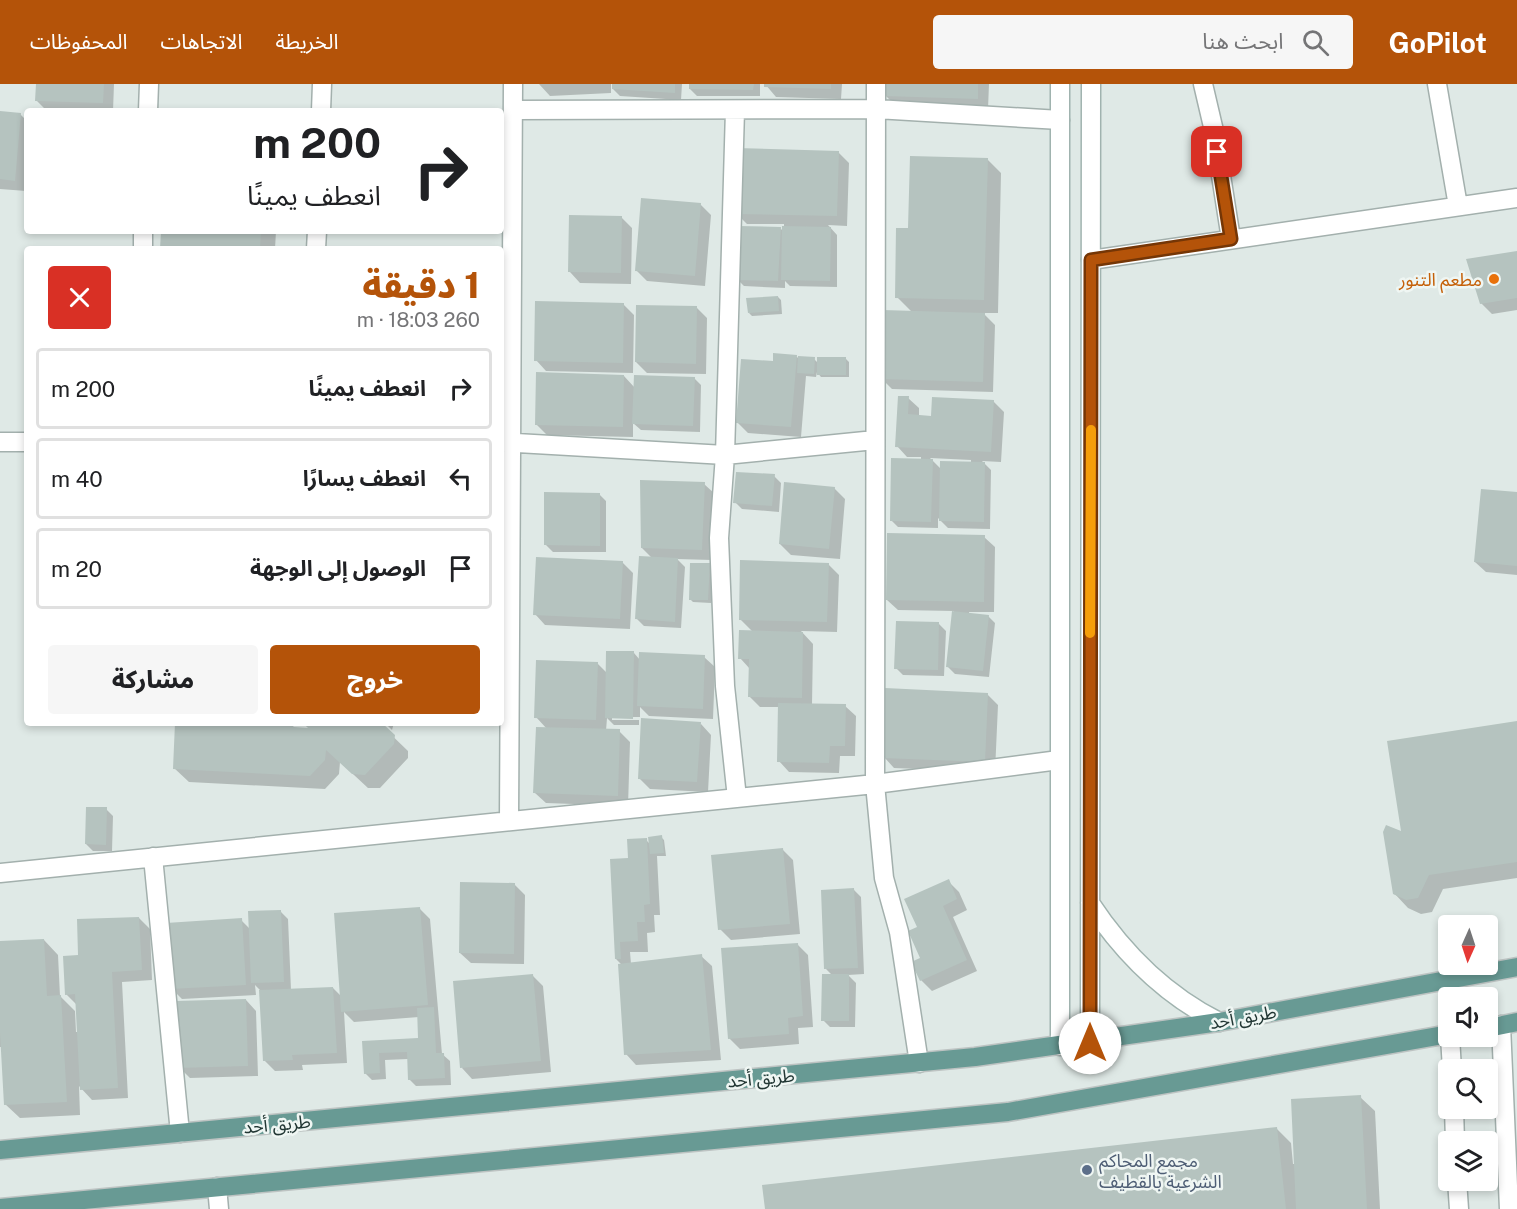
<!DOCTYPE html>
<html lang="ar">
<head>
<meta charset="utf-8">
<style>
  :root { --surface:#fff; --page:#f6f6f6; --text:#202124; --muted:#757577; --line:#e0e0e0; --accent:#b45309 }
  body { margin:0; font-family:"Public Sans","Noto Sans Arabic",sans-serif; background:var(--page); color:var(--text); direction:rtl; height:100vh; display:flex; flex-direction:column; font-size:22px; white-space:nowrap }
  * { box-sizing:border-box; margin:0 }
  p { font-size:20px; color:var(--muted) }
  .icon { flex:none; width:33px; height:33px; fill:none; stroke:currentColor; stroke-width:2; stroke-linecap:round; stroke-linejoin:round }
  .map { position:relative; flex:1; overflow:hidden; direction:ltr }
  .side { position:absolute; left:24px; top:162px; width:480px; height:480px; display:flex; flex-direction:column; background:var(--surface); border-radius:6px; box-shadow:0 3px 9px #0003; direction:rtl }
  .side>* { flex:none }
  .banner { position:absolute; left:24px; top:24px; width:480px; height:126px; border-radius:6px; box-shadow:0 3px 9px #0003; direction:rtl; background:#fff; color:var(--text); overflow:hidden }
  .needle { width:39px; rotate:183deg }
  .controls { position:absolute; left:1438px; top:831px; display:grid; gap:12px }
  .controls a { display:grid; place-items:center; width:60px; height:60px; border-radius:6px; background:var(--surface); box-shadow:0 3px 9px #0003; font-size:30px }
  .pin { position:absolute; display:grid; place-items:center; width:51px; height:51px; color:#fff; margin:-26px; border-radius:12px; box-shadow:0 3px 9px #0006 }
  .me { position:absolute; width:66px; margin:-33px; rotate:0deg; stroke-linejoin:round; filter:drop-shadow(0 0 4px #0008) }
  .turn { display:flex; align-items:center; gap:21px; height:126px; padding:0 24px; font-size:27px }
  .turn .icon { width:78px; height:78px; stroke-width:2.5 }
  .turn b { display:block; font-size:42px; line-height:51px }
  .round { display:grid; place-items:center; flex:none; width:63px; height:63px; border-radius:6px; background:var(--page) }
  .summary { display:flex; align-items:center; justify-content:space-between; height:102px; padding:0 24px }
  h1 { font-size:36px; font-weight:800; line-height:45px; color:var(--accent) }
  .cta { display:flex; gap:12px; margin-top:auto; padding:12px 24px }
  .cta a { flex:1; height:69px; border-radius:6px; background:var(--accent); color:#fff; font-size:24px; font-weight:800; line-height:69px; text-align:center }
  .cta a+a { background:var(--page); color:var(--text) }
  ul { padding:0; list-style:none }
  li { display:flex; align-items:center; gap:18px; height:81px; margin:0 12px 9px; padding:0 12px; border:3px solid var(--line); border-radius:6px }
  li div { flex:1 }
  li b { display:block; font-size:22px }
  li em { font-style:normal }
  header { display:flex; align-items:center; gap:36px; box-sizing:border-box; height:84px; padding:0 30px; background:var(--accent); color:#fff }
  header strong { font-size:28px }
  nav { display:flex; gap:33px; margin-inline-start:auto; font-size:21px }
  .search { width:420px; height:54px; background:var(--page); display:flex; align-items:center; gap:15px; box-sizing:border-box; padding:0 21px; border-radius:6px; color:var(--muted); font-size:22px }
  .map>svg:first-child { display:block }
  .shadow { fill:#0003; fill-rule:evenodd }
  .building { fill:#b5c3bf }
  .lines { fill:none; stroke-linecap:round; stroke-linejoin:round }
  .street-casing { stroke:#a3b0ad; stroke-width:21 }
  .secondary-casing { stroke:#a0b3af; stroke-width:21 }
  .primary-casing { stroke:#bdc3c2; stroke-width:21 }
  .street { stroke:#fff; stroke-width:18 }
  .secondary { stroke:#fff; stroke-width:18 }
  .primary { stroke:#689a94; stroke-width:18 }
  .route-casing { stroke:#753606; stroke-width:15 }
  .route { stroke:#b45309; stroke-width:10 }
  .slow { stroke:#f59e0b; stroke-width:10 }
  .food-dot { fill:#e8710a; stroke:#eff6f3; stroke-width:2 }
  .service-dot { fill:#5c6f8a; stroke:#eff6f3; stroke-width:2 }
  .labels { text-anchor:middle; dominant-baseline:central; stroke-width:5; stroke-linejoin:round; paint-order:stroke }
  .food-label { font-size:18px; fill:#c56008; stroke:#eff6f3; text-anchor:end }
  .street-label { font-size:18px; fill:#223734; stroke:#eff6f3 }
  .service-label { font-size:18px; fill:#4e5e75; stroke:#eff6f3; text-anchor:start }
</style>
</head>
<body>
<header>
<strong>GoPilot</strong>
<div class="search"><svg class="icon" aria-label="search" viewBox="0 0 24 24"><circle cx="10" cy="10" r="6"/><path d="M15 15l6 6"/></svg>ابحث هنا</div>
<nav><a>الخريطة</a><a>الاتجاهات</a><a>المحفوظات</a></nav>
</header>
<div class="map">
<svg width="1517" height="1125" viewBox="0 0 1517 1125">
  <rect width="100%" height="100%" fill="#dfe9e6"/>
  <!-- shadow -->
  <path class="shadow" d="M37,0H114L113,27H47L37,17Z
    M539,0H611V9L550,12Z
    M613,0H682L681,16L620,12L613,5Z
    M690,0H760V12H697L690,5Z
    M765,0H842L841,15L776,13Z
    M886,0H989L988,25L896,22L885,11Z
    M0,28L20,30L27,37L26,107L0,105Z
    M838,68L849,79L847,142L828,141L837,151V203L790,202L785,197V204L744,202L737,195L780,144L784,148V140H747L736,129Z
    M987,75L1001,89L998,229H983L995,241L993,308L892,305L881,294L912,228L897,213Z
    M700,120L711,131L705,202L647,197L636,186Z
    M621,133L632,144L631,200L580,199L570,188Z
    M163,147H276L275,165H162Z
    M1517,169V226L1492,230L1481,219Z
    M778,213L781,216L782,230L752,232L749,229Z
    M623,220L634,231L633,289L546,287L536,276Z
    M697,224L707,234L706,290L647,289L636,278Z
    M796,272L800,276L814,275L818,279L846,275L849,278V293H821L817,288L816,293L806,292L801,353L748,349L737,338L774,279Z
    M624,292L635,304L694,294L701,301L700,348L641,346L633,339V353L547,351L536,340Z
    M908,314L919,324V332L932,333L993,317L1004,328L1001,378L982,377L991,386L990,445L948,444L938,434V444L898,443L891,436L921,376V373H907L897,362ZM930,374L971,376V379L941,385Z
    M774,392L781,399L779,428L742,425L735,418Z
    M642,398L704,400L715,410L712,476L677,475L685,483L681,544L644,542L637,535L652,474L642,464Z
    M834,404L845,415L840,475L791,471L780,460Z
    M599,410L606,417V468H553L546,461Z
    M1517,410V491L1486,488L1475,478Z
    M984,453L995,463L994,528H969V530L988,532L995,539L989,593L955,590L948,583L954,527L898,526L887,516Z
    M622,478L633,489L630,545L545,541L535,530Z
    M828,480L839,491L837,548L801,547L813,560L812,621L845,622L856,632L855,672H840L839,689L789,688L779,677L780,623H760L749,612L750,585L740,574L753,548L740,535Z
    M709,481L712,484L711,519L693,518L690,515Z
    M939,540L946,547L944,592L903,591L896,584Z
    M634,569L640,576L704,573L715,583L713,635L649,632L640,623V633H612V636H639V641H614L607,634L606,647H619L630,658L628,722L546,719L535,709L547,645L536,633L597,579L607,589Z
    M987,610L998,621L995,688L894,684L884,673Z
    M177,639H287L293,645L311,646L304,639H379L408,667V674L380,704H368L340,678L339,690L325,705L189,698L174,684Z
    M385,639H394L392,646Z
    M1517,639V794L1443,805L1432,828L1421,830L1408,824L1394,809L1402,749Z
    M701,640L711,651L708,708L650,705L639,694Z
    M106,725L113,732L112,767H93L86,760Z
    M661,753L664,756L666,772H657L660,831H654L655,848L647,849L648,868H630L631,880L701,872L712,882L721,976L636,981L626,970L622,881L616,875L630,776L646,756L650,760Z
    M782,765L793,776L800,850L731,856L720,845Z
    M948,797L959,808L967,826L953,833L977,887L932,907L921,896L919,843Z
    M514,800L525,811L524,880L471,879L460,869Z
    M854,806L861,813L864,890L848,891L856,899L855,943H830L823,936L833,892L826,885Z
    M419,824L430,835L442,970L450,977L451,1001L416,1002L409,995L408,975L385,976L386,995L372,996L365,989L364,958L420,956L419,933L354,938L344,928L347,979L302,981L303,986L275,987L264,976L260,906L255,901L256,911L182,915L172,905L241,836L250,845L281,828L288,835L291,906L333,904L342,913Z
    M139,834L150,845L152,896L122,898L128,1014L92,1016L79,1002L80,1031L20,1034L5,1020L2,963H0V859L44,856L58,871L60,912L75,927L76,948H79L77,921L66,910Z
    M797,860L808,871L813,943L798,944L799,960L740,965L729,954Z
    M533,892L543,902L551,988L472,995L462,984Z
    M246,916L256,927L258,992L190,994L179,983Z
    M1360,1013L1375,1027L1380,1125H766L1276,1044L1291,1059L1293,1080H1295Z"/>
  <!-- building -->
  <path class="building" d="M36,0H104L103,19L35,17Z
    M612,0H675V9L612,5Z
    M689,0H754L753,6L689,5Z
    M764,0H831V5L764,3Z
    M884,0H978V15L884,12Z
    M0,27L21,29L15,97L0,95Z
    M736,64L839,67L837,132L735,130Z
    M910,72L988,74L984,216L895,214L896,144H908Z
    M641,114L701,119L695,192L635,187Z
    M569,131L622,132L621,189L568,188Z
    M738,142L781,143L778,197L736,196Z
    M782,142L831,143L830,197L781,196Z
    M161,147H261L260,165H160Z
    M1517,167V214L1480,220L1466,175Z
    M778,212L779,227L748,229L746,214Z
    M535,217L624,219L623,279L534,277Z
    M636,221L697,222L696,280L635,278Z
    M882,226L985,229L983,298L880,295Z
    M773,269L797,271L791,343L736,339L741,275L773,277Z
    M798,272L815,273L814,290L797,289Z
    M817,273H846V291H817Z
    M536,288L624,291L623,343L535,341Z
    M634,291L695,293L693,342L632,340Z
    M898,312H909L908,330L931,332L932,313L994,316L991,368L895,363Z
    M891,374L933,375L931,438L890,437Z
    M940,377L985,378L984,438L939,437Z
    M736,388L775,390L772,422L733,419Z
    M640,396L705,398L702,466L641,464Z
    M784,398L835,403L829,465L779,460Z
    M1481,405L1517,408V482L1474,478Z
    M544,408L600,409V462L544,461Z
    M887,449L985,451L984,518L886,516Z
    M639,472L678,474L675,538L635,535Z
    M536,473L623,477L620,535L533,531Z
    M740,476L829,479L827,538L739,536Z
    M690,479H710L708,516H689Z
    M952,527L989,531L983,587L946,583Z
    M896,537L939,538L938,586L894,585Z
    M739,546L803,548L802,614L748,613L749,575H738Z
    M606,567H634L633,635L605,634Z
    M639,568L705,571L703,625L637,622Z
    M536,576L598,578L596,636L534,634Z
    M885,604L988,609L985,678L882,674Z
    M778,619L846,620L845,662H830L829,679L777,678Z
    M641,634L701,638L697,698L638,695Z
    M1517,637V778L1429,791L1418,814L1406,816L1393,810L1383,748L1386,741L1401,747L1387,657Z
    M175,639H289L294,643L308,644L303,639H382L395,651L394,660L365,691L352,690L326,666L325,676L310,692L173,685Z
    M536,643L620,645L618,712L533,709Z
    M86,723H107L106,761L85,760Z
    M662,751L664,769L650,770L648,753Z
    M647,754L650,820L644,821L645,838H637L638,857L620,858L621,875H615L610,775L628,774L627,755Z
    M783,764L790,840L718,846L711,771Z
    M949,795L957,815L943,822L967,876L920,897L911,878L920,874L908,847L917,843L904,815Z
    M460,798L515,799L514,870L459,869Z
    M854,804L858,884L824,885L821,806Z
    M420,823L428,921L341,928L334,829Z
    M281,826L284,898L251,899L248,827Z
    M139,833L142,886L112,888L118,1004L80,1006L75,910L65,911L63,872L78,871L77,835Z
    M242,834L246,901L170,905L166,839Z
    M44,855L47,912L61,911L67,1018L4,1021L0,949V857Z
    M798,859L803,932L788,934L789,950L728,955L721,864Z
    M702,870L711,966L624,971L618,880Z
    M533,890L541,977L460,984L453,897Z
    M822,890H849V937H821Z
    M333,903L337,969L292,971L293,976L263,977L259,906Z
    M246,915L248,982L178,984L176,917Z
    M434,923L436,969H444L445,994L408,996L407,968L379,969L380,989L364,990L362,957L418,954L417,924Z
    M1361,1011L1367,1125H1296L1291,1015Z
    M1277,1043L1286,1125H765L762,1101Z"/>
  <g class="lines">
    <!-- street casing -->
    <g class="street-casing">
      <path id="street" d="M876,0L875,700L884,794L899,848L919,979
        M1203,0L1214,47L1231,155
        M1437,0L1458,122
        M513,26L876,25L1060,36
        M735,26L725,371L719,454L725,602L737,714
        M148,27L149,0
        M321,27L322,0
        M143,165V147
        M316,165L317,147
        M1091,176L1517,114
        M0,358H27
        M501,358L725,371L875,356
        M509,737L513,0
        M153,773L180,1049
        M0,789L875,700L1059,676
        M1501,941L1509,1125
        M1450,952L1452,986
        M1454,1024L1455,1058
        M1457,1096L1459,1125
        M217,1103L219,1125"/>
    </g>
    <!-- secondary casing -->
    <g class="secondary-casing">
      <path id="secondary" d="M1060,0V962
        M1090,819C1123,869 1165,911 1219,938
        M1090,959L1091,0"/>
    </g>
    <!-- primary casing -->
    <g class="primary-casing">
      <path id="primary" d="M1488,944L1517,938
        M0,1066L975,973L1219,938L1517,883
        M0,1124L1008,1028L1449,950"/>
    </g>
    <!-- street -->
    <use href="#street" class="street"/>
    <!-- secondary -->
    <use href="#secondary" class="secondary"/>
    <!-- primary -->
    <use href="#primary" class="primary"/>
  </g>
  <g class="lines">
    <!-- route casing -->
    <g class="route-casing">
      <path id="route" d="M1090,959L1091,176L1231,155L1217,68"/>
    </g>
    <!-- route -->
    <use href="#route" class="route"/>
    <!-- slow -->
    <path class="slow" d="M1090,549L1091,346"/>
  </g>
  <!-- markers -->
  <circle class="food-dot" cx="1494" cy="195" r="6"/>
  <circle class="service-dot" cx="1087" cy="1086" r="6"/>
  <g class="labels">
    <!-- food labels -->
    <g class="food-label">
      <text x="1482" y="195">مطعم التنور</text>
    </g>
    <!-- street labels -->
    <g class="street-label">
      <text transform="translate(1243 933) rotate(-10)">طريق أحد</text>
      <text transform="translate(761 994) rotate(-5)">طريق أحد</text>
      <text transform="translate(277 1040) rotate(-5)">طريق أحد</text>
    </g>
    <!-- service labels -->
    <g class="service-label">
      <text x="1099" y="1076">مجمع المحاكم<tspan x="1099" dy="21">الشرعية بالقطيف</tspan></text>
    </g>
  </g>
</svg>
<div class="controls">
<a><svg class="needle" viewBox="-14 -14 28 28"><path d="M0-13l5 13h-10z" fill="#e53935"/><path d="M0 13l5-13h-10z" fill="#757577"/></svg></a>
<a><svg class="icon" aria-label="sound" viewBox="0 0 24 24"><path d="M4 9h4l5-4v14l-5-4H4zM17 9q2 3 0 6"/></svg></a>
<a><svg class="icon" aria-label="search" viewBox="0 0 24 24"><circle cx="10" cy="10" r="6"/><path d="M15 15l6 6"/></svg></a>
<a><svg class="icon" aria-label="layers" viewBox="0 0 24 24"><path d="M12 4l9 5-9 5-9-5zM3 14l9 5 9-5"/></svg></a>
</div>
<div class="pin" style="left:1217px;top:68px;background:#d93025"><svg class="icon" aria-label="arrive" viewBox="0 0 24 24"><path d="M6 21V4h12l-3 4 3 4H6"/></svg></div>
<svg class="me" style="left:1090px;top:959px" viewBox="-20 -20 40 40"><circle r="19" fill="#fff"/><path d="M0-13L10 11 0 6-10 11z" fill="#b45309"/></svg>
<div class="banner">
<div class="turn"><svg class="icon" aria-label="right" viewBox="0 0 24 24"><path d="M7 20v-9h11M14 6l5 5-5 5"/></svg><div><b>200 m</b>انعطف يمينًا</div></div>
</div>
<section class="side">
<div class="summary"><div><h1>1 دقيقة</h1><p>260 m · 18:03</p></div><a class="round" style="background:#d93025;color:#fff"><svg class="icon" aria-label="close" viewBox="0 0 24 24"><path d="M6 6l12 12M18 6L6 18"/></svg></a></div>
<ul>
<li><svg class="icon" aria-label="right" viewBox="0 0 24 24"><path d="M7 20v-9h11M14 6l5 5-5 5"/></svg><div><b>انعطف يمينًا</b></div><em>200 m</em></li>
<li><svg class="icon" aria-label="left" viewBox="0 0 24 24"><path d="M17 20v-9H6M10 6l-5 5 5 5"/></svg><div><b>انعطف يسارًا</b></div><em>40 m</em></li>
<li><svg class="icon" aria-label="arrive" viewBox="0 0 24 24"><path d="M6 21V4h12l-3 4 3 4H6"/></svg><div><b>الوصول إلى الوجهة</b></div><em>20 m</em></li>
</ul>
<div class="cta"><a>خروج</a><a>مشاركة</a></div>
</section>
</div>
</body>
</html>
